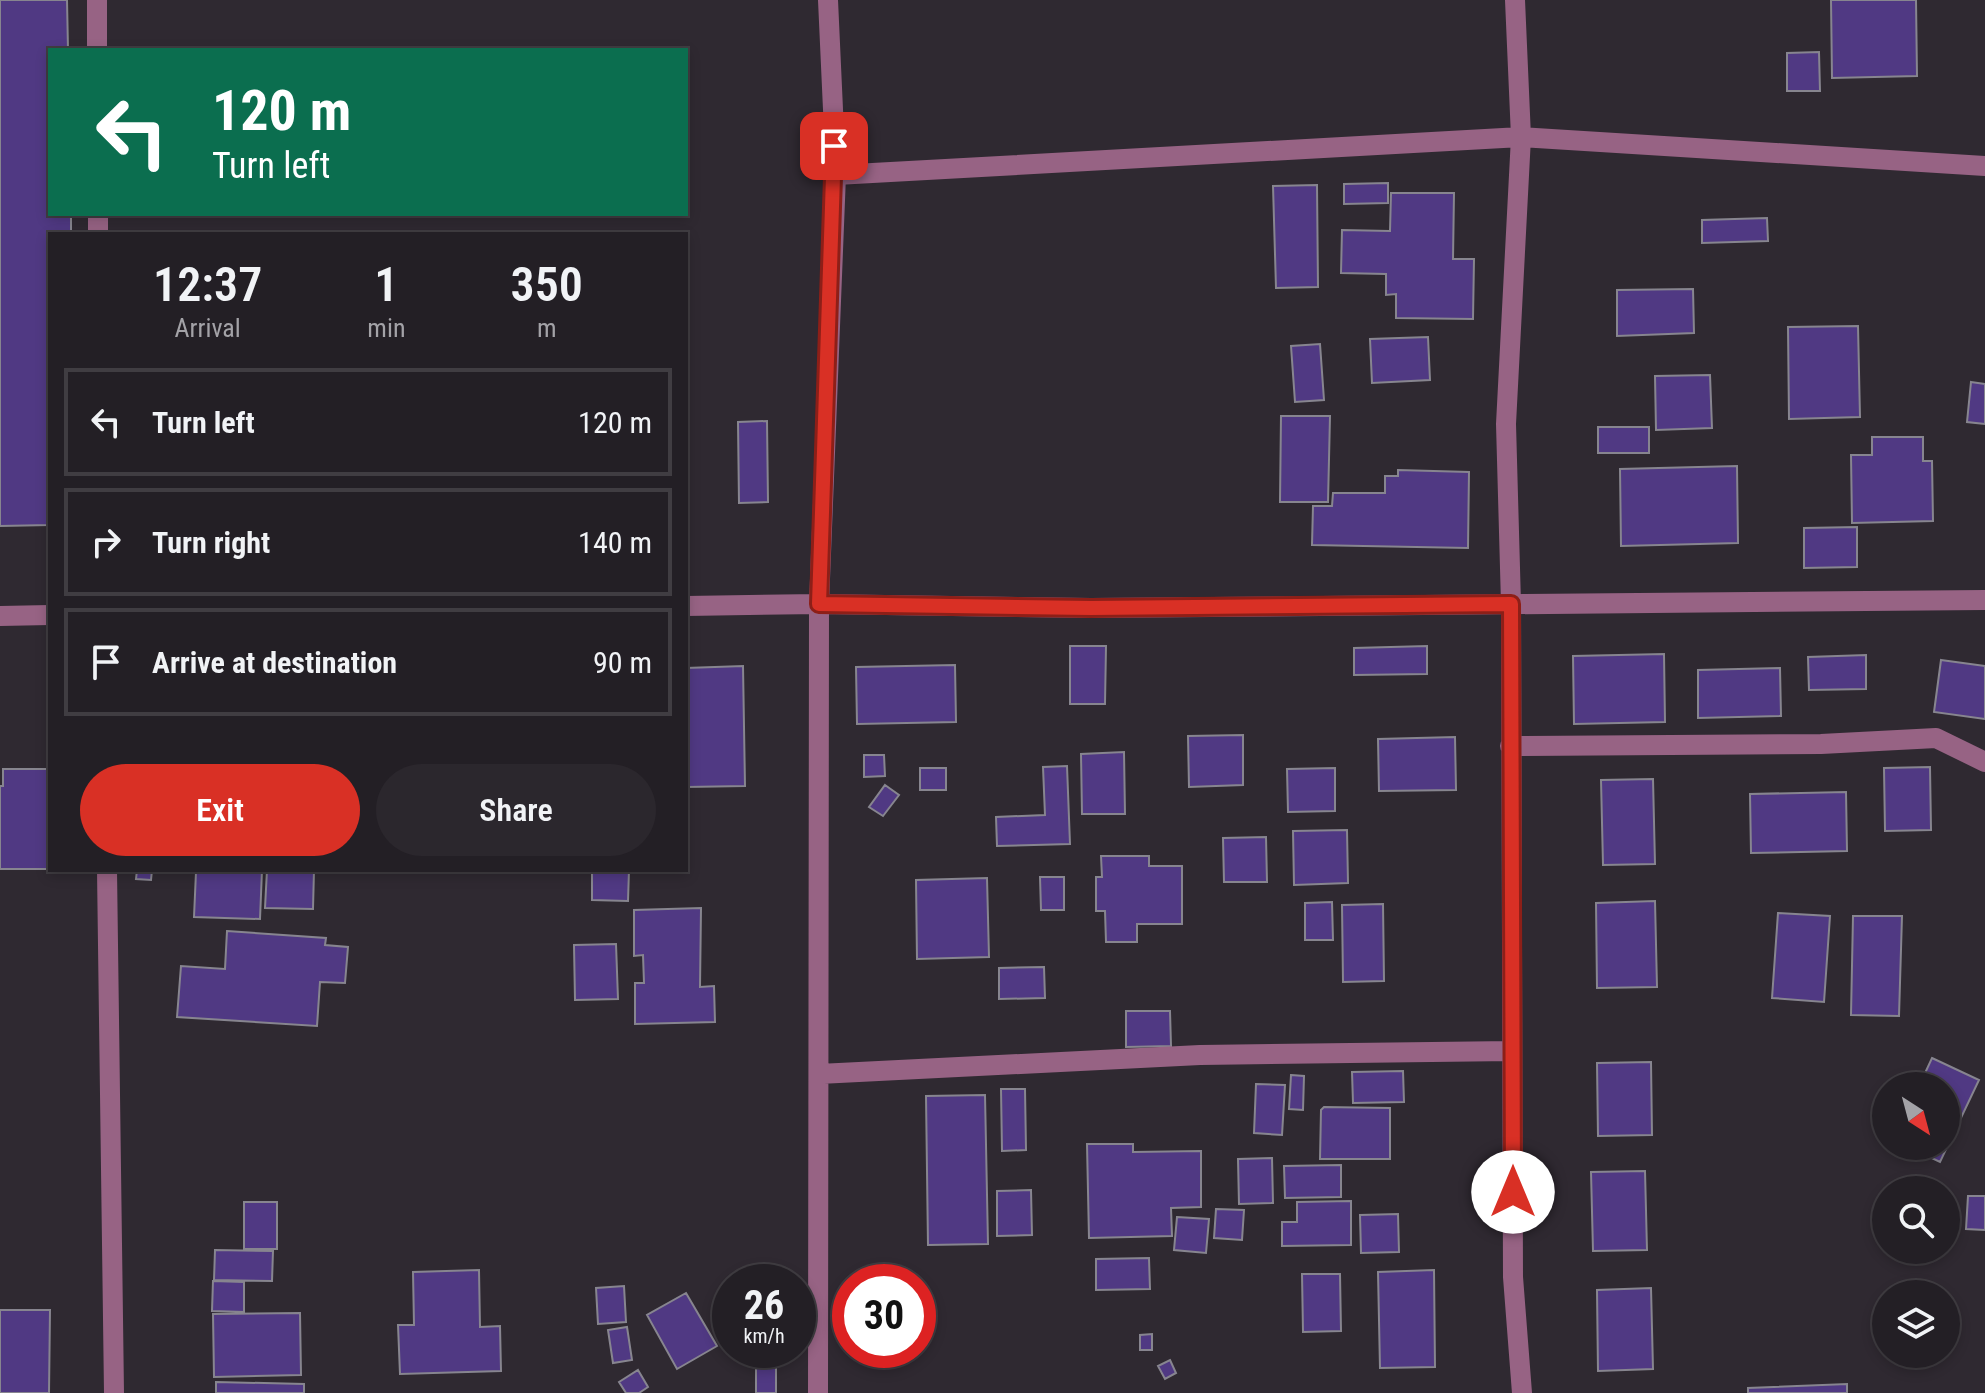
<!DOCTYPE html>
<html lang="en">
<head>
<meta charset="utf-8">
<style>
  :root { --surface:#231f25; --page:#2b272d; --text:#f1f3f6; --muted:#a3a2a7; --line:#403d42; --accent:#d93025 }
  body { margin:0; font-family:"Roboto Condensed",sans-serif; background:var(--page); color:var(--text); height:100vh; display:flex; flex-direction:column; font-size:30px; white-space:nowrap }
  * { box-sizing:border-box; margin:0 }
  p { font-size:26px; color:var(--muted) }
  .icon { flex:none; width:44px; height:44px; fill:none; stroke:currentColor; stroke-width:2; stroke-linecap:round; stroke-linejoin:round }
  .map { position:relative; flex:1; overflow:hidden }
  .panel { position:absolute; left:48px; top:232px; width:640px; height:640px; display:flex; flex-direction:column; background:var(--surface); border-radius:0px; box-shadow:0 4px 12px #0003,0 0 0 2px var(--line) }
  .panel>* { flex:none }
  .banner { position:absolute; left:48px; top:48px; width:640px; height:168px; border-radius:0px; box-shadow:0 4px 12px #0003,0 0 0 2px var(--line); background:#0b6e4f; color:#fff; overflow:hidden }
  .needle { width:52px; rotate:144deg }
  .fabs { position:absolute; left:1872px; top:1072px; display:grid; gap:16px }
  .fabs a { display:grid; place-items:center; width:88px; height:88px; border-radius:50%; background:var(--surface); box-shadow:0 4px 12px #0003,0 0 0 2px var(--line); font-size:40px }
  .speed { position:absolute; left:712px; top:1264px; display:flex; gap:16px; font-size:40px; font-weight:700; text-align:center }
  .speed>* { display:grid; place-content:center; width:104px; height:104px; border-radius:50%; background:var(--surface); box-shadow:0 4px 12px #0003,0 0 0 2px var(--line); line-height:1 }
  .speed small { font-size:20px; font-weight:400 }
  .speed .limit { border:12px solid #d22; background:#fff; color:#111 }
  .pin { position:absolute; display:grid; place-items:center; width:68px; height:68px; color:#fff; margin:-34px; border-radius:16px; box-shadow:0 4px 12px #0006 }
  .me { position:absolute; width:88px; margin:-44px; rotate:0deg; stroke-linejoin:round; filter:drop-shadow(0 0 6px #0008) }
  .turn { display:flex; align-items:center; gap:28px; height:168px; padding:0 32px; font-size:36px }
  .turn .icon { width:104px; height:104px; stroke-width:2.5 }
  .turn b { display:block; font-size:56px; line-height:68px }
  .eta { display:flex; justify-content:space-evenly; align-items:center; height:136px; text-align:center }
  .eta b { font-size:48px; font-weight:600; line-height:56px }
  .primary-button { display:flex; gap:16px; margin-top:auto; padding:16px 32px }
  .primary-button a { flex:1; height:92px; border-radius:48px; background:var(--accent); color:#fff; font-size:32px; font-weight:600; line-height:92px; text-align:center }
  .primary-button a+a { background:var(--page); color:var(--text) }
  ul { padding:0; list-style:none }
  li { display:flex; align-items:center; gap:24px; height:108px; margin:0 16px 12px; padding:0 16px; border:4px solid var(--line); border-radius:0px }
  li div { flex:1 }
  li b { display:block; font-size:30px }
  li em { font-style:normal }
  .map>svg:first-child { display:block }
  .building { fill:#503983; stroke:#87858f; stroke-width:2 }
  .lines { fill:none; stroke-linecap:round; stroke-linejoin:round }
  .minor { stroke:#976384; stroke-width:20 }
  .route-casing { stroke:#8d1f18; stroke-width:20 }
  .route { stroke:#d93025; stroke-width:14 }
</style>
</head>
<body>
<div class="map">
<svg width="1985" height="1393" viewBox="0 0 1985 1393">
  <rect width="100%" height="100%" fill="#2f2931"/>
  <!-- building -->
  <path class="building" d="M0,0H67L68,50H50V214H71V234H50V525L0,526Z
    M1831,0H1916L1917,76L1832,78Z
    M1819,52L1820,91H1787V53Z
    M1388,183V203L1344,204V184Z
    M1317,185L1318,287L1276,288L1273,186Z
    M1391,193H1454L1453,259H1474L1473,319L1396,318V294L1386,295V274L1341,273L1342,230L1390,231Z
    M1767,218L1768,241L1702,243V220Z
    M1693,289L1694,333L1617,336V290Z
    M1858,326L1860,417L1789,419L1788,327Z
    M1428,337L1430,380L1372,383L1370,339Z
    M1320,344L1324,400L1295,402L1291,346Z
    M1710,375L1712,428L1656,430L1655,376Z
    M1971,382L1985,384V424L1967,422Z
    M1281,416H1330L1328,502H1280Z
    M767,421L768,502L739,503L738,422Z
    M1598,427H1649V453H1598Z
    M1872,437H1923V461H1932L1933,521L1852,523L1851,455H1872Z
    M1737,466L1738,543L1621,546L1620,469Z
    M1398,470L1469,472L1468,548L1312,545L1313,506H1332L1333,493H1385V476H1398Z
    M1857,527V567L1804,568V528Z
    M1070,646H1106L1105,704H1070Z
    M1427,646V674L1354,675V648Z
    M1664,654L1665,722L1574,724L1573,656Z
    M1866,655V689L1809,690L1808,657Z
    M1941,660L1985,666V719L1934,712Z
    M955,665L956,722L857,724L856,667Z
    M743,666L745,786L686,787V668Z
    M1780,668L1781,716L1698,718V670Z
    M1243,735V785L1189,787L1188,736Z
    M1455,737L1456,790L1379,791L1378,739Z
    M1124,752L1125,814H1082L1081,754Z
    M864,755H884L885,776L864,777Z
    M1067,766L1070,844L997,846L996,817L1045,815L1043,767Z
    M1930,767L1931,830L1885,831L1884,768Z
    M920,768H946V790H920Z
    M1335,768V811L1288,812L1287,769Z
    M3,769H50V869H0V786H3Z
    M1653,779L1655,864L1603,865L1601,780Z
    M885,785L899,795L883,816L869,807Z
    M1846,792L1847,851L1751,853L1750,794Z
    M1347,830L1348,883L1294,885L1293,831Z
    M1266,837L1267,882H1224L1223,838Z
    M1101,856H1149V866H1182V924H1137V942H1106L1105,911H1096V877H1102Z
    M137,870H152L151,880L136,879Z
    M262,870L260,919L194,917L196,872L180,870Z
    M267,870H314L313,909L265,908Z
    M581,870H629L628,901L592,900V872Z
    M1040,877H1064V910H1041Z
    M987,878L989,957L917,959L916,880Z
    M1655,901L1657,987L1597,988L1596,903Z
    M1332,902L1333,940H1305V903Z
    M1383,904L1384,981L1343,982L1342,905Z
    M701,908L700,987L714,986L715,1022L635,1024V983H644L643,955L634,956V910Z
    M1778,913L1830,916L1824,1002L1772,998Z
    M1853,916H1902L1899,1016L1851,1015Z
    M227,931L326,938L325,945L348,947L345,983L320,982L317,1026L177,1017L181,966L225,969Z
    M616,944L618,999L575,1000L574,945Z
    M1044,967L1045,998L999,999V968Z
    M1126,1011H1170L1171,1046L1126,1047Z
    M1932,1058L1979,1080L1940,1162L1906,1146H1946V1086H1919Z
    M1651,1062L1652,1135L1598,1136L1597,1063Z
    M1403,1071L1404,1102L1353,1103L1352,1072Z
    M1291,1075L1304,1076L1303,1110L1289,1109Z
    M1256,1084L1285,1085L1282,1135L1254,1133Z
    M1001,1089H1025L1026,1150L1002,1151Z
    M985,1095L988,1244L928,1245L926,1096Z
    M1324,1107L1390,1108V1159H1320L1321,1110Z
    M1087,1144H1133V1152L1201,1151V1207L1171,1208L1172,1236L1089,1238Z
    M1272,1158L1273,1203L1239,1204L1238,1159Z
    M1341,1165V1197L1285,1198L1284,1166Z
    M1645,1171L1647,1250L1593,1251L1591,1172Z
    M1031,1190L1032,1235L997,1236V1191Z
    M1968,1196H1985V1230L1966,1229Z
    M1351,1201V1245L1282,1246V1222H1297V1202Z
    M244,1202H277V1249H244Z
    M1216,1209L1244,1210L1242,1240L1214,1238Z
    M1398,1214L1399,1252L1361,1253L1360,1215Z
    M1177,1217L1209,1219L1206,1253L1174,1250Z
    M215,1250L273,1251L272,1281L214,1280Z
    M1149,1258L1150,1289L1096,1290V1259Z
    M479,1270L480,1327L500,1326L501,1371L400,1374L398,1325H414L413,1272Z
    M1434,1270L1435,1367L1380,1368L1378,1272Z
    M1302,1274H1340L1341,1331L1303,1332Z
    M213,1281L244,1282V1312L212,1311Z
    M624,1286L626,1322L598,1324L596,1288Z
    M1651,1288L1653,1369L1598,1371L1597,1290Z
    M686,1293L717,1346L677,1369L647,1315Z
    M0,1310H50L49,1393H0Z
    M300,1313L301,1375L214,1377L213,1314Z
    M627,1327L632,1360L613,1363L608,1330Z
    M1152,1334V1350H1140V1335Z
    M756,1355H776V1393H756Z
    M1170,1360L1176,1373L1165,1379L1158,1366Z
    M638,1370L648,1387L639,1393H626L619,1382Z
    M216,1382L304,1384V1393H216Z
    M1847,1384V1393H1748V1388Z"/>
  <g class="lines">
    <!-- minor -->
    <path class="minor" d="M1515,0L1521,137L1506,424L1511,604L1513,1277L1522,1393
      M97,50V0
      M836,175L1521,137L1985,166
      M98,214V234
      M686,606L819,604L1091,608L1985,600
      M0,616L50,615
      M1510,746L1821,744L1936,738L1985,762
      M107,870L114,1393
      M819,1074L1200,1055L1512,1051
      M818,1393L819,604L836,175L828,0"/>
  </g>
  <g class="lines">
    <!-- route casing -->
    <g class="route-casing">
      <path id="route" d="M834,146L819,604L1091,608L1511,604L1513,1192"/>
    </g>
    <!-- route -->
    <use href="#route" class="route"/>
  </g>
</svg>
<div class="fabs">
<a><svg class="needle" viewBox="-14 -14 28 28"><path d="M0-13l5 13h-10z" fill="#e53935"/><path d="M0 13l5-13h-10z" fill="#a3a2a7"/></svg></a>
<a><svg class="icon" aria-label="search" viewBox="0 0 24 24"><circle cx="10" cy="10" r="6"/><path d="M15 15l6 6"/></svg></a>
<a><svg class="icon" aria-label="layers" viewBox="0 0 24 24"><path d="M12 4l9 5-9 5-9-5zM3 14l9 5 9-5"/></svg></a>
</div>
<div class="speed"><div>26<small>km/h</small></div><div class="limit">30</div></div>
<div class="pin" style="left:834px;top:146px;background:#d93025"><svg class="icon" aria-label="arrive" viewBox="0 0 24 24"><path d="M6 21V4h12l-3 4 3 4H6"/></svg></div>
<svg class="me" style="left:1513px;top:1192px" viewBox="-20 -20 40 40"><circle r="19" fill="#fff"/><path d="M0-13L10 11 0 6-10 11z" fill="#d93025"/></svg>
<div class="banner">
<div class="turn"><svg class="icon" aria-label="left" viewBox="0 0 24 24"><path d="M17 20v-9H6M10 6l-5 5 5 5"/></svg><div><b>120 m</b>Turn left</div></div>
</div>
<section class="panel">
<div class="eta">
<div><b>12:37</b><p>Arrival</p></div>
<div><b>1</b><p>min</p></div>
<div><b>350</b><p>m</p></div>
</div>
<ul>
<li><svg class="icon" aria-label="left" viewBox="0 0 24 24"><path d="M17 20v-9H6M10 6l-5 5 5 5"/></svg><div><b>Turn left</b></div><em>120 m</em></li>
<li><svg class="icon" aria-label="right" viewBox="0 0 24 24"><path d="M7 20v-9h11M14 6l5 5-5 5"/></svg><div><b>Turn right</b></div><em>140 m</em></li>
<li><svg class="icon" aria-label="arrive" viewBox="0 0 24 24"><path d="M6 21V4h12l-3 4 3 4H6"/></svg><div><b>Arrive at destination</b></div><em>90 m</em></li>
</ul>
<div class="primary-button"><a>Exit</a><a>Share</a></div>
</section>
</div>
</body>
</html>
